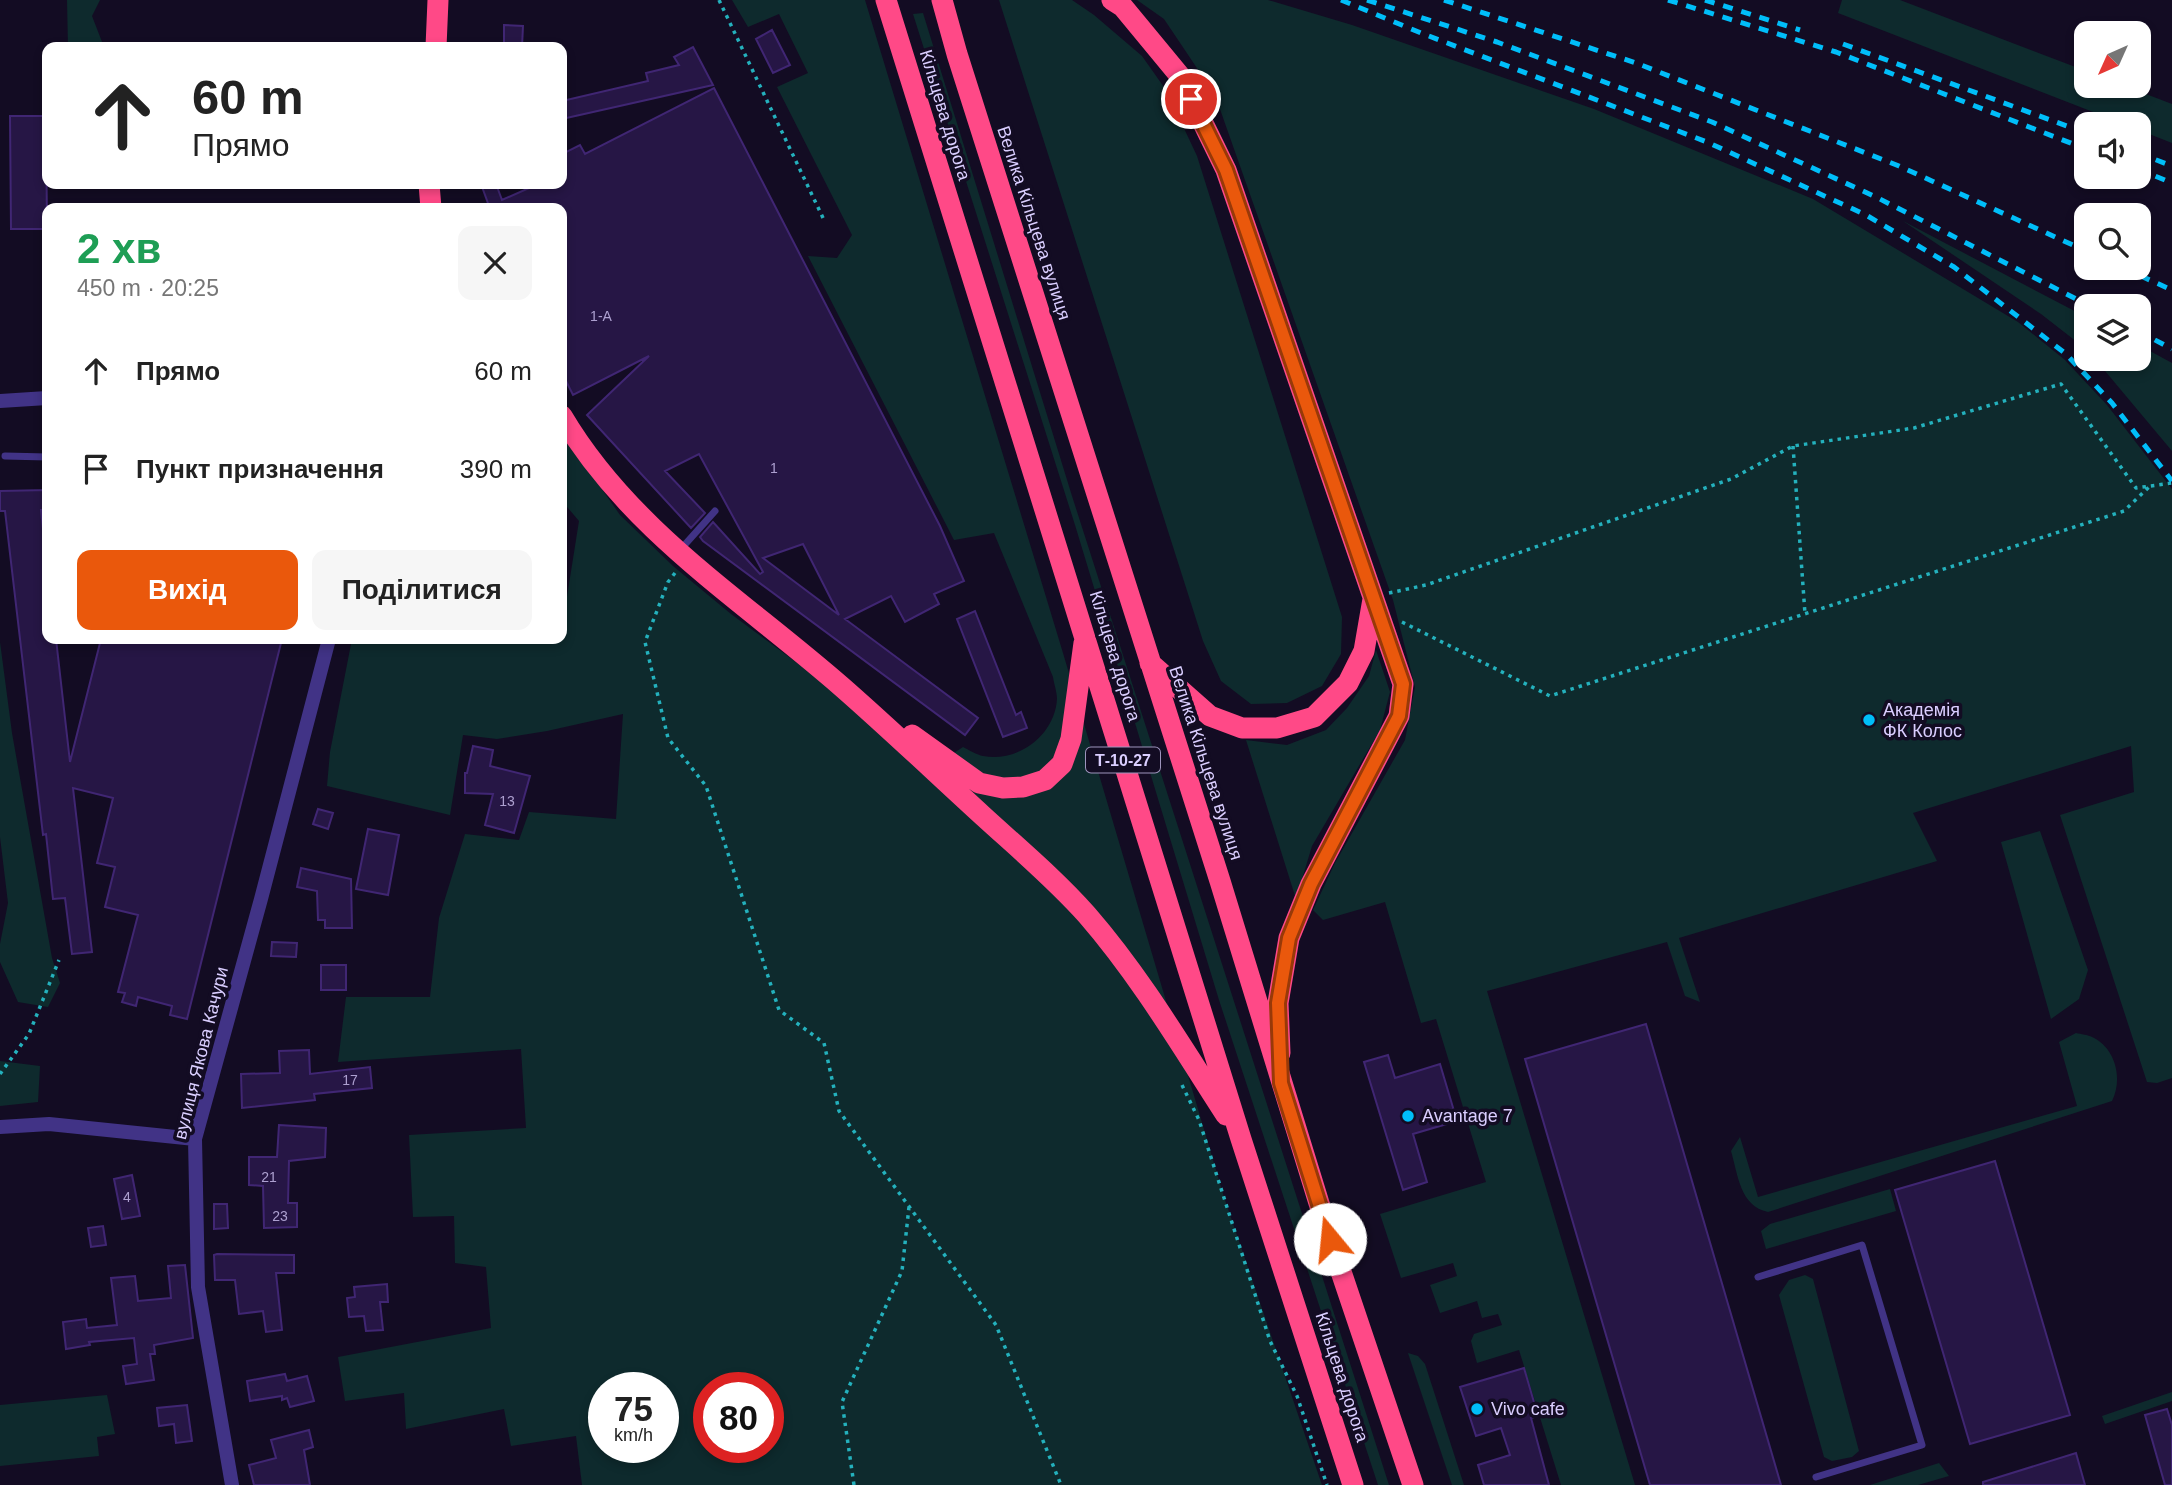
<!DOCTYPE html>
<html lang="uk">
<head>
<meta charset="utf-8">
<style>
  :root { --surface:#fff; --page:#f6f6f6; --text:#222; --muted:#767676; --accent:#ea580c }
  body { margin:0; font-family:Helvetica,sans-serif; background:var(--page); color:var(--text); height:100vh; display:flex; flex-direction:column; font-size:26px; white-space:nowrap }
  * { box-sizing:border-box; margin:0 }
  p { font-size:23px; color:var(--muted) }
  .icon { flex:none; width:38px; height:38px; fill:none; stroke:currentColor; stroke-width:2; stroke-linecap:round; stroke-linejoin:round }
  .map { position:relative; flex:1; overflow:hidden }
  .side { position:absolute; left:42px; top:203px; width:525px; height:441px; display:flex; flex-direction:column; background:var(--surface); border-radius:14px; box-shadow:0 4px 10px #0003 }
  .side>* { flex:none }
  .hud { position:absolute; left:42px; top:42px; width:525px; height:147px; border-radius:14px; box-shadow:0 4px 10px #0003; background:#fff; color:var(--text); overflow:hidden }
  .needle { width:46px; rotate:225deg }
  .controls { position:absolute; left:2074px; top:21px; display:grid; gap:14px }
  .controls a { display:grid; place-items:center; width:77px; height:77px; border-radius:14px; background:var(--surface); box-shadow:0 4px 10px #0003; font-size:35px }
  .speed { position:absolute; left:588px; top:1372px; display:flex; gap:14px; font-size:35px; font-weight:700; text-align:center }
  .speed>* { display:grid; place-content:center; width:91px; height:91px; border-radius:50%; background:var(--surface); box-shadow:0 4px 10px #0003; line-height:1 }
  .speed small { font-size:18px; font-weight:400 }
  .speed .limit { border:10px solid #d22; background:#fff; color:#111 }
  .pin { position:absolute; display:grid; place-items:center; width:60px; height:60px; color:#fff; margin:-30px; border:4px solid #fff; border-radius:50%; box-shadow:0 2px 7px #0007 }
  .me { position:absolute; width:77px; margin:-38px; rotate:343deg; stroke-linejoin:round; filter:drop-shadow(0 0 5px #0008) }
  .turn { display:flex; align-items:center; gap:24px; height:147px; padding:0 35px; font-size:32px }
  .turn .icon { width:91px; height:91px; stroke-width:2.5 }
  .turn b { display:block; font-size:49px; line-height:60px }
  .round { display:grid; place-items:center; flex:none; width:74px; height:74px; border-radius:14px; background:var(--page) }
  .summary { display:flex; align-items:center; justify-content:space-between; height:119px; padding:0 35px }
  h1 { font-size:42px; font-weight:800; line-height:52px; color:#1e9e55 }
  .action { display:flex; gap:14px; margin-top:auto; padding:14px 35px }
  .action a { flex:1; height:80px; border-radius:14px; background:var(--accent); color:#fff; font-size:28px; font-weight:800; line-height:80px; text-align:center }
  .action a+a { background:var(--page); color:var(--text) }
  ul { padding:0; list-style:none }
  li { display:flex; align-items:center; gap:21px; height:98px; padding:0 35px }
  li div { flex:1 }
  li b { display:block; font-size:26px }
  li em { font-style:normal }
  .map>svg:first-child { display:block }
  .green { fill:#0e2a2d; fill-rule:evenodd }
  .building { fill:#261645; stroke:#402673; stroke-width:2; fill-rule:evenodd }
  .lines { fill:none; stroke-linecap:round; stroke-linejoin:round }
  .path { stroke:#24b1bd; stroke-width:3.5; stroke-dasharray:3.5 5; stroke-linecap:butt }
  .lane { stroke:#413386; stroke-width:7 }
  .street { stroke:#413386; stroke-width:14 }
  .highway { stroke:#ff4987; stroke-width:21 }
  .rail { stroke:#00bef9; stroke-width:5; stroke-dasharray:10 9; stroke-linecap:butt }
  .route-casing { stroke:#983908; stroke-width:18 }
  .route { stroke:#ea580c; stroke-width:12 }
  .poi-dot { fill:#00bef9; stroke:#130c23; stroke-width:2.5 }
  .labels { text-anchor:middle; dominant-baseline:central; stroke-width:7; stroke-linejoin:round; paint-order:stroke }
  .number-label { font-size:14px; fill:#ada0d0 }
  .shield { fill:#130c23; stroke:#9e94bd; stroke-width:2 }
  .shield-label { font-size:16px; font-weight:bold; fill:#daceff }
  .street-label { font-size:18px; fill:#daceff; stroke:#130c23 }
  .poi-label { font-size:18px; fill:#daceff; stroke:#130c23; text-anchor:start }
</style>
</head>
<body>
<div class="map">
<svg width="2172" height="1485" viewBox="0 0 2172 1485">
  <rect width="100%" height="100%" fill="#130c23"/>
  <!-- green -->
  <path class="green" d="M67,0H100L92,16L104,47H68Z
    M732,0H865L1063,653L1224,1197L1322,1485H582L576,1436L511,1446L504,1409L406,1429L404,1393L345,1401L338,1357L491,1328L486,1267L455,1263L454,1216L413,1217L409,1135L526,1128L521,1049L338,1062L346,997H430L439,918L465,834L519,840L529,812L616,819L623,714L547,731L497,739L463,735L450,815L327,786L330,752L352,639H562V609H565L579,521L562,501V432L620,515L673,566L731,614L835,691L922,774L963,747C969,750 977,755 983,756C1018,763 1055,735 1057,699C1057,692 1054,684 1053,677L994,533L954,540L808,256L837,258L852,235L777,87L808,73L779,14L748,27ZM604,1388H663V1447H604ZM709,1388H768V1447H709Z
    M999,0H1072L1094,15L1142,56L1166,90L1197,156L1342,617L1341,654L1322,686L1287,703L1251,704L1221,681L1203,641Z
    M1137,0H1268L1352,25L1594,109L1813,199L2018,322L2065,360L2107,405L2172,489V1078L2157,1083L2147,1082L2060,815L2134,792L2131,746L1913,813L1937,861L1679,938L1700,1002L1685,996L1667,942L1487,991L1635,1485H1561L1519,1350L1477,1363L1471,1341L1474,1334L1502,1325L1498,1314L1482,1318L1477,1301L1440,1313L1430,1285L1457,1276L1453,1263L1401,1278L1380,1214L1486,1182L1436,1019L1421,1023L1385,902L1323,920L1313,910L1335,863L1405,740L1415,687L1393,600L1215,95L1164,19Z
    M1842,0H1900L2086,71V86H2125L2172,104V143L2139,130L2138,124H2124L1838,13Z
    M923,13L1072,496L1389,1485H1378L1219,1000L1075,525L913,14Z
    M1903,221L2086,317V349L2041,314Z
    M2139,345L2172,363V451L2095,359H2138Z
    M0,642L12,733L52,958L60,983L48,1007L18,1002L0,962V944L8,903L0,837Z
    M1376,650L1390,692L1380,730L1312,846L1296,899L1246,740L1287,745L1326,730L1347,708L1369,676Z
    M2040,831L2088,970L2079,999L2051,1019L2001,842Z
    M2076,1033C2081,1034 2088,1035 2092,1037C2116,1048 2123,1079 2112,1101L1768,1212C1740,1206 1738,1175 1731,1151L1740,1137L1758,1197L2077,1106L2059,1042Z
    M0,1061L40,1066L38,1102L0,1106Z
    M1890,1189L1896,1211L1766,1249L1761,1231L1770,1224Z
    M1805,1275L1813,1279L1859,1451L1852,1457L1832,1461L1824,1457L1779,1295L1789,1280Z
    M1408,1353L1418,1356L1425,1364L1464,1485H1452Z
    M2172,1392V1401L2105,1424L2102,1416Z
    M107,1395L115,1434L97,1437L99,1456L0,1466V1405Z
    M1939,1463L1949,1476L1918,1485H1870Z"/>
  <!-- building -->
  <path class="building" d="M504,25L523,26L522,47H504Z
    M772,30L790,65L773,73L756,39Z
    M693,47L713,85L562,119V101L648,81L646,73L679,65L674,57Z
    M714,88L940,526L964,581L934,594L939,604L905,622L891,596L845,619L978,718L965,735L703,541L700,537L713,522L760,574L763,572L699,454L665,471L705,513L691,528L587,415L649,356L573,395L562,373V208H485L489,206L481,184H496L502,200L538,184H562V154L580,145L585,154ZM803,544L839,615L763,558Z
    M10,116H46L47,229H11Z
    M47,490V510H41L47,567V639H56L70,762L101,639H282L187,1019L170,1015L172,1006L138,997L136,1006L122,1002L125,993L118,992L138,915L105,907L115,867L97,863L113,798L73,788L92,952L72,954L65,898L53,899L46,834L43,835L5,511H0V491Z
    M975,611L1016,715L1021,712L1027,728L1003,737L957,619Z
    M473,746L493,750L490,766L530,776L514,833L485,825L493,794L465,793V773H467Z
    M318,809L333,813L328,829L313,824Z
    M368,829L399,835L388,895L356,889Z
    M301,868L351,879L352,928H325V920H318L317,891L297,887Z
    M272,942L297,943L296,957L271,956Z
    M321,965H346V990H321Z
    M1646,1024L1781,1485H1650L1525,1059Z
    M309,1050L310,1074L370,1067L372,1088L314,1094L315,1100L242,1108L241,1074L280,1073L279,1051Z
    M1388,1055L1395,1078L1440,1064L1457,1121L1413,1134L1427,1182L1403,1190L1364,1062Z
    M279,1125L326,1128L325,1157L289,1161L288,1203H297V1227L264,1228L263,1186L249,1185V1157H277Z
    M1995,1161L2070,1415L1970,1444L1895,1190Z
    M132,1175L140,1216L122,1219L114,1179Z
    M214,1204H227L228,1228L214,1229Z
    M103,1226L106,1245L91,1247L88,1228Z
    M217,1254L294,1255V1273H276L282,1330L266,1332L263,1311L239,1314L235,1280H215L214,1255Z
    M185,1265L193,1338L154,1345L155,1354H150L154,1380L126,1384L123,1366L137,1364L134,1338L89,1342L90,1345L66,1349L63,1322L86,1319L87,1328L117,1325L111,1278L135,1276L138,1301L171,1298L168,1266Z
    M387,1284L388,1302H380L383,1330L366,1331L364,1316L349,1317L347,1298L355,1297L354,1287Z
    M1524,1368L1538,1416L1531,1418L1549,1485H1484L1478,1465L1510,1455L1501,1428L1476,1436L1460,1387Z
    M285,1374L287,1381L307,1376L314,1401L290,1407L287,1398L282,1400V1396L250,1401L247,1381Z
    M187,1405L192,1441L176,1443L174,1424L159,1426L157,1408Z
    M2167,1409L2172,1425V1485H2165L2145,1415Z
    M309,1430L313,1447L304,1450L310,1485H254L249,1465L276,1458L271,1440Z
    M2076,1453L2085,1485H1983V1482Z"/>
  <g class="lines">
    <!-- path -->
    <path class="path" d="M719,0L824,220
      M1793,446L1805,614
      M675,573L668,582L645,642L668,738L706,786L779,1010L824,1043L839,1111L996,1325L1061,1485
      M1389,593L1426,585L1731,479L1793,446L1914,428L2061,384L2136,488L2172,483
      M1402,622L1550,696L2124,511L2150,486
      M0,1074L29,1034L59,960
      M1182,1085L1199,1120L1270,1341L1297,1396L1327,1485
      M854,1485L842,1402L902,1271L909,1207"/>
    <!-- lane -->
    <path class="lane" d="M5,456L47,457
      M680,550L715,511
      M1758,1277L1862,1245L1922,1445L1816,1477"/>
    <!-- street -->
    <path class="street" d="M0,401L47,398
      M0,1127L49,1124L195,1139
      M232,1485L198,1287L195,1139L261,899L329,639"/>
    <!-- highway -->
    <path class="highway" d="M886,0L1241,1139L1353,1485
      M942,0L957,54L1220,881L1330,1239L1413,1485
      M1112,0L1123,7L1180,76L1226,170L1403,684L1399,716L1311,884L1289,938L1278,1003L1280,1053
      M436,47L438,0
      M429,184L431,208
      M562,416C630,531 744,601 842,687C890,729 936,773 983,816C1018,848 1055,879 1087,915C1140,976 1182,1047 1226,1115
      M1150,663L1210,716L1242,728H1277L1314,717L1348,683L1364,651L1373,599
      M912,735L979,783L1003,788L1023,787L1045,780L1062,764L1071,739L1084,643"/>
    <!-- rail -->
    <path class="rail" d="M1341,0L1421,33L1707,142L1866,215L1954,267L2066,354L2112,403L2172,481
      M1367,0L1497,42L1712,122L1876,197L2090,306
      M1444,0L1636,63L1899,166L2086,251
      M1668,0L1836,52L2086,149
      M1705,0L1800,30
      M1843,44L2086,133
      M2138,153L2172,166
      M2138,169L2172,183
      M2123,268L2172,290
      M2138,331L2172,349"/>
  </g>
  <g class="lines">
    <!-- route casing -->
    <g class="route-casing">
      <path id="route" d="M1191,99L1226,170L1403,684L1399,716L1311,884L1289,938L1278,1003L1281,1083L1330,1239"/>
    </g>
    <!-- route -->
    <use href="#route" class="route"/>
  </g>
  <!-- markers -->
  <g class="poi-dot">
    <circle cx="1869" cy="720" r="7"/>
    <circle cx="1408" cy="1116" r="7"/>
    <circle cx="1477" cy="1409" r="7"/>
  </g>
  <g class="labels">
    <!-- number labels -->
    <g class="number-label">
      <text x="601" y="316">1-А</text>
      <text x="774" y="468">1</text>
      <text x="507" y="801">13</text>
      <text x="350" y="1080">17</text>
      <text x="269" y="1177">21</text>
      <text x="127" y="1197">4</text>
      <text x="280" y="1216">23</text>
    </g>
    <!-- shield labels -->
    <rect class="shield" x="1086" y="747.5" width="74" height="25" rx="5"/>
    <g class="shield-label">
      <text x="1123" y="760">Т-10-27</text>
    </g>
    <!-- street labels -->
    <g class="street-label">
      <text transform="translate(945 115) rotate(73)">Кільцева дорога</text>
      <text transform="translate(1034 223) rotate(72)">Велика Кільцева вулиця</text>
      <text transform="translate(1115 656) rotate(73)">Кільцева дорога</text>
      <text transform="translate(1206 763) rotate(72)">Велика Кільцева вулиця</text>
      <text transform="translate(201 1053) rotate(-76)">вулиця Якова Качури</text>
      <text transform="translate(1342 1377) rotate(72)">Кільцева дорога</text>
    </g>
    <!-- poi labels -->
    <g class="poi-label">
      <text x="1883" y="710">Академія<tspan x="1883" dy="21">ФК Колос</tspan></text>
      <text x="1422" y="1116">Avantage 7</text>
      <text x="1491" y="1409">Vivo cafe</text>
    </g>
  </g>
</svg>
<div class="controls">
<a><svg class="needle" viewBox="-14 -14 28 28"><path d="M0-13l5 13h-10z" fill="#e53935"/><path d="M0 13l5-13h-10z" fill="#767676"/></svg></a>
<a><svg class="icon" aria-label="sound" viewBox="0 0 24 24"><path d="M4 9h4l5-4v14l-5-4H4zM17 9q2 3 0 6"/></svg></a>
<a><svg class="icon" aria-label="search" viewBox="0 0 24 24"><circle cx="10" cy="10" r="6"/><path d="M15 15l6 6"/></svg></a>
<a><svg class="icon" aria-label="layers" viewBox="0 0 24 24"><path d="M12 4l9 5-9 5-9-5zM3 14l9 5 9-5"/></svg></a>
</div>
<div class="speed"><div>75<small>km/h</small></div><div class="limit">80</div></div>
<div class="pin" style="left:1191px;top:99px;background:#d93025"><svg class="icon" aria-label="arrive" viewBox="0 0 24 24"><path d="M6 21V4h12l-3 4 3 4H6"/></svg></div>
<svg class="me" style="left:1330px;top:1239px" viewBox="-20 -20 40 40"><circle r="19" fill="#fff"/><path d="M0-13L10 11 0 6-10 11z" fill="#ea580c"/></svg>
<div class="hud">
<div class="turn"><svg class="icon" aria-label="ahead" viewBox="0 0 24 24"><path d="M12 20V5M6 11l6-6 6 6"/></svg><div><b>60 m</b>Прямо</div></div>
</div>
<section class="side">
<div class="summary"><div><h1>2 хв</h1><p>450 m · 20:25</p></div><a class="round"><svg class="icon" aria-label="close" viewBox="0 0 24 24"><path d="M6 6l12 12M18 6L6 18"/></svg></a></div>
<ul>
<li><svg class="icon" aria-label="ahead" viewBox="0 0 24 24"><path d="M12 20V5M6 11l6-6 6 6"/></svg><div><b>Прямо</b></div><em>60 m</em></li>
<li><svg class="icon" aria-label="arrive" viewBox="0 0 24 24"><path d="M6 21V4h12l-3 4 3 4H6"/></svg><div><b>Пункт призначення</b></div><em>390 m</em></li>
</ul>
<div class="action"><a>Вихід</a><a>Поділитися</a></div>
</section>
</div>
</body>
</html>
